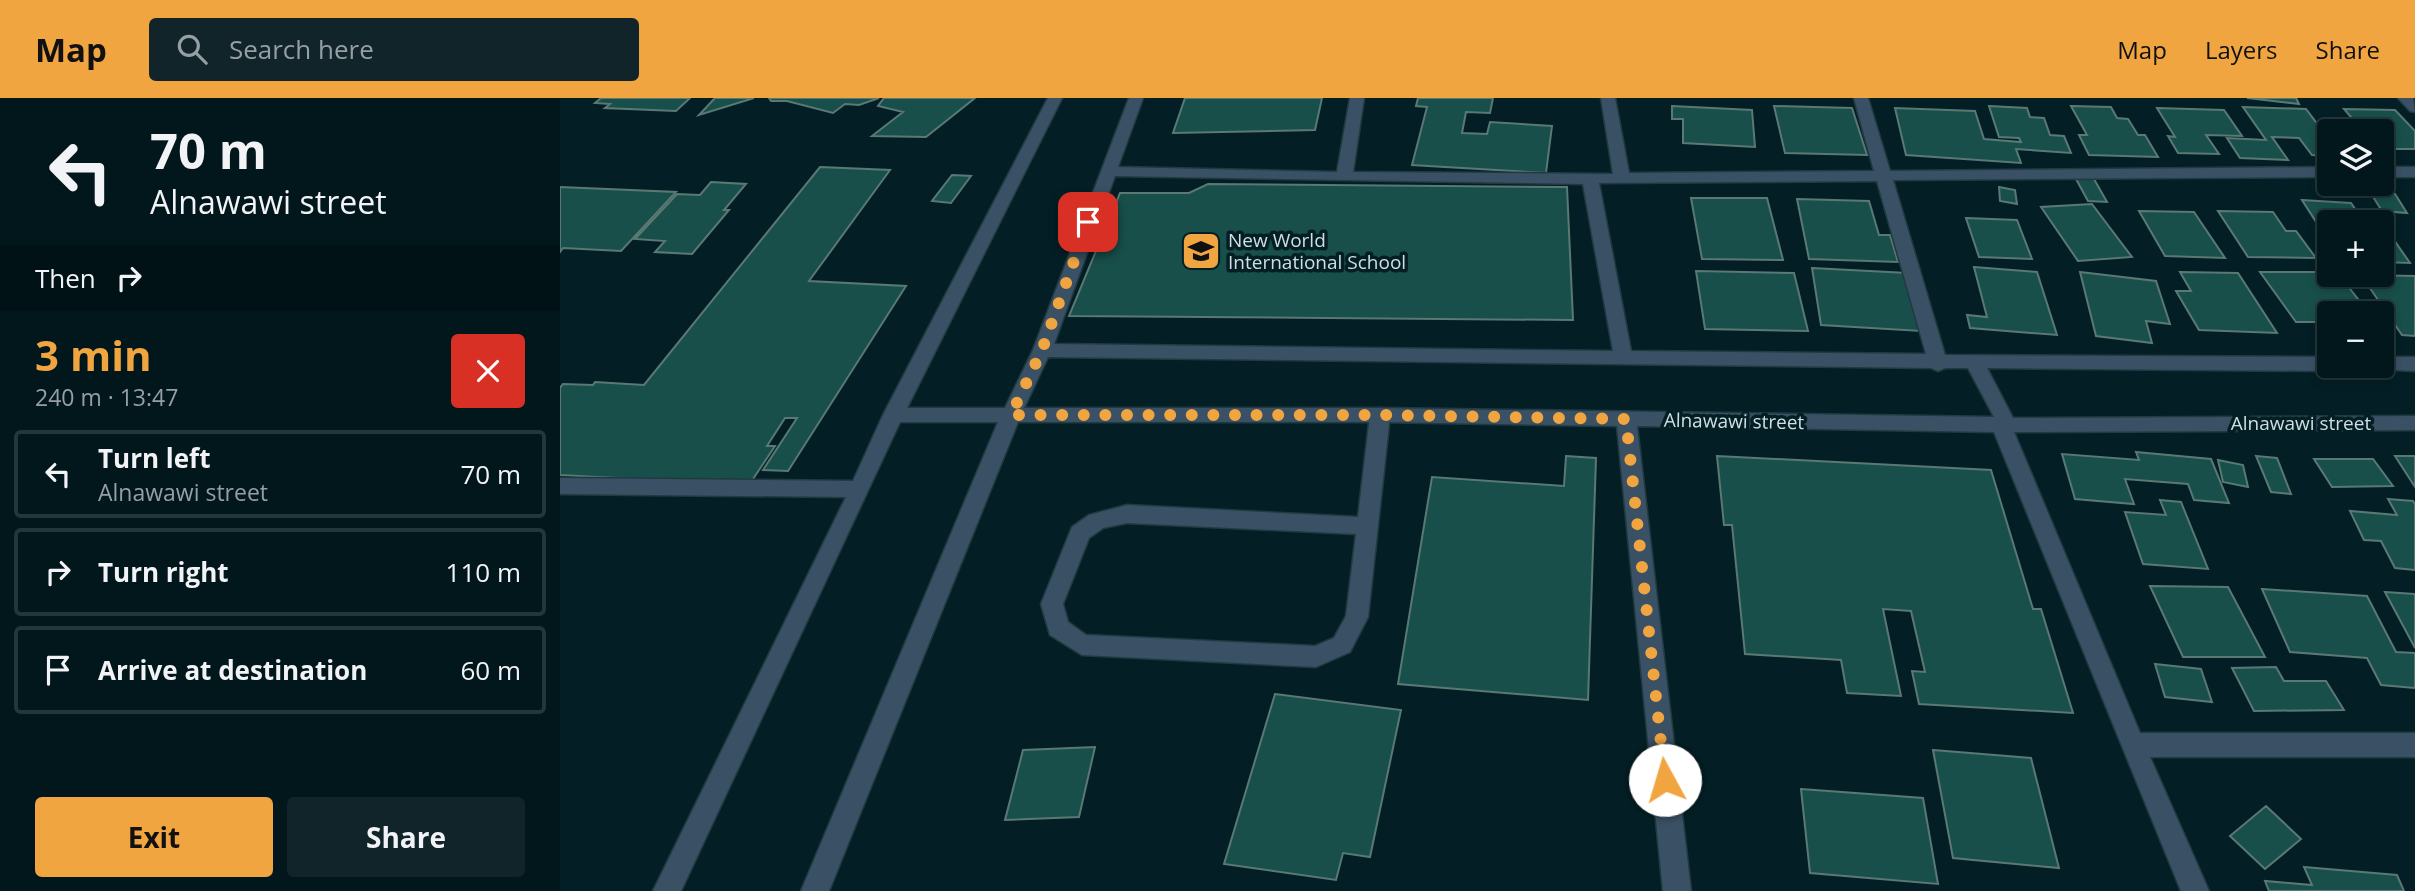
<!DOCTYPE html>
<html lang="en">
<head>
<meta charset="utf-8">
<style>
  :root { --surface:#02171c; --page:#102429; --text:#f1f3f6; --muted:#969fa3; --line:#23363b; --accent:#f1a540 }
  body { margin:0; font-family:"Open Sans",sans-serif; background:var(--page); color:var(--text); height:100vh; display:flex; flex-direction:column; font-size:26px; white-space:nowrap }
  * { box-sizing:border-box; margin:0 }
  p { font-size:23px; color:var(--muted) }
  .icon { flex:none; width:38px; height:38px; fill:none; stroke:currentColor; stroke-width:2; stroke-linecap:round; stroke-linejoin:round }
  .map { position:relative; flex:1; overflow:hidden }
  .details { display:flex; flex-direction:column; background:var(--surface); width:560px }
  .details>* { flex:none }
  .banner { background:#02171c; color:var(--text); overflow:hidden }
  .buttons { position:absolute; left:1757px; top:21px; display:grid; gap:14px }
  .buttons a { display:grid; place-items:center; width:77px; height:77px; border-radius:7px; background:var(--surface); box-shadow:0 4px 10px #0003,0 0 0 2px var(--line); font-size:35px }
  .pin { position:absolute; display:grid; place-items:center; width:60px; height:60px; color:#fff; margin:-30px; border-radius:14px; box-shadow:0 4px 10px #0006 }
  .me { position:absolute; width:77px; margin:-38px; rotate:354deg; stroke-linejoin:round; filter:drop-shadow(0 0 5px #0008) }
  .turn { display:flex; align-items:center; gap:24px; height:147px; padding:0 35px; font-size:32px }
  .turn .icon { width:91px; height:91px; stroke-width:2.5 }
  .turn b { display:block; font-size:49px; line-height:60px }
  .then { display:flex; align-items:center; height:66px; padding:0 35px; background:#0003; gap:14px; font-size:26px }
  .round { display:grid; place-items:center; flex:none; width:74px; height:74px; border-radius:7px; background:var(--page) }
  .overview { display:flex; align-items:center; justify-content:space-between; height:119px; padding:0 35px }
  h1 { font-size:42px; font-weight:700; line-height:52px; color:var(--accent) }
  .action { display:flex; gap:14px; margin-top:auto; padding:14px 35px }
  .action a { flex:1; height:80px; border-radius:7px; background:var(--accent); color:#111; font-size:28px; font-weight:700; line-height:80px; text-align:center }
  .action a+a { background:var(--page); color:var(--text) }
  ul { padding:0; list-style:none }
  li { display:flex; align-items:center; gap:21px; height:88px; margin:0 14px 10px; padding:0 21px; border:4px solid var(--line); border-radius:7px }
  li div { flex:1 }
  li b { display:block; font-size:26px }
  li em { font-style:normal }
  header { display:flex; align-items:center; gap:42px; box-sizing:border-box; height:98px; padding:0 35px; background:var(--accent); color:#111 }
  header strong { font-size:33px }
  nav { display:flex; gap:38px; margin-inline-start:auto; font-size:24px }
  .search { width:490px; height:63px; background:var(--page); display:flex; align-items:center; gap:18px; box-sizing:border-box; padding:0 24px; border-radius:7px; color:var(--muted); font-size:26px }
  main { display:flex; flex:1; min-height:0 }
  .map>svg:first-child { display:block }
  .building { fill:#184f4a; stroke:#5a7874; stroke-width:2 }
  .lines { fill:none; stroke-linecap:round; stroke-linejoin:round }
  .lane-casing { stroke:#203a40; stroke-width:3 }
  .street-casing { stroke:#203a40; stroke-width:3 }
  .lane { fill:#3a5064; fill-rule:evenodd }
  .street { fill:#3a5064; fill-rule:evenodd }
  .route { stroke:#f1a540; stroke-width:12; stroke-dasharray:0 21.6 }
  .labels { text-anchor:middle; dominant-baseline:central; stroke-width:7; stroke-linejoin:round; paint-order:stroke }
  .poi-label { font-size:19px; fill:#cfdee3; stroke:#031f25; text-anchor:start }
  .street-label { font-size:19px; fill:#cfdee3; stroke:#031f25 }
</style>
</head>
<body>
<header>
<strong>Map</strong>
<div class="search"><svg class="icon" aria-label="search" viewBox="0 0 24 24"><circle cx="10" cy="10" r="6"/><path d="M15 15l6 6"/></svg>Search here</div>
<nav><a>Map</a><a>Layers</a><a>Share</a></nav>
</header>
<main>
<section class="details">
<div class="banner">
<div class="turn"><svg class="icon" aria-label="left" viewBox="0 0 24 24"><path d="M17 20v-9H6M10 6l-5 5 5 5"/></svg><div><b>70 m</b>Alnawawi street</div></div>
<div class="then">Then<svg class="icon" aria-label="right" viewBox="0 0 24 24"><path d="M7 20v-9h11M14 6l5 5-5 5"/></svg></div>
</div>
<div class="overview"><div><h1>3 min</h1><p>240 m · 13:47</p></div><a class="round" style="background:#d93025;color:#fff"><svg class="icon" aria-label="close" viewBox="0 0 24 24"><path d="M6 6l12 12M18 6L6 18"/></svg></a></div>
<ul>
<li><svg class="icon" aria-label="left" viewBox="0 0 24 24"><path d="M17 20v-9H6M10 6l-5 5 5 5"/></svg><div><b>Turn left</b><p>Alnawawi street</p></div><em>70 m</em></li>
<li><svg class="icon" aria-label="right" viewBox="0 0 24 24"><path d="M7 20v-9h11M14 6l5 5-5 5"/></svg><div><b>Turn right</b></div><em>110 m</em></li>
<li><svg class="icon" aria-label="arrive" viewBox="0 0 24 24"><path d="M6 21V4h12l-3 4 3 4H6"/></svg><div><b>Arrive at destination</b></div><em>60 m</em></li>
</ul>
<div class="action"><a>Exit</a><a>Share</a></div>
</section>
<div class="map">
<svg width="1855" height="793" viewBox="0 0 1855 793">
  <rect width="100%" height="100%" fill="#031f25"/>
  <!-- building -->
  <path class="building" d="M41,0H130L116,13L45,10L50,6L35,5Z
    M155,0H194L139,17Z
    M209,0H319L299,7L285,6L273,15L227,3H211Z
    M324,0H415L366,39L312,38L343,14L318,8Z
    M625,0H762L755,32L613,35Z
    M858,0H933L930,15L906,14L902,35L927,36L930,24L992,28L986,75L852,67L867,9L856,8Z
    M1687,0H1736L1739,6Z
    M1112,8L1192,12L1195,49L1123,45V21H1112Z
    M1214,8L1292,10L1307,57L1225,55Z
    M1429,8L1467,10L1470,19L1484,20L1490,37L1504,38L1511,55L1456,51L1461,65L1346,57L1335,10L1415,13L1424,41L1461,44L1459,40L1439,39Z
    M1511,8L1551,9L1557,20L1568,21L1578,37H1585L1598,59L1529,57L1519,37H1527Z
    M1683,9L1746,11L1762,32L1771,33H1769V58L1752,57L1739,40L1712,39L1728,62L1680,60L1667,40L1706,42Z
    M1597,10L1664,12L1682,38L1646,37L1659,56L1618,55L1608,38L1615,39Z
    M1784,11L1835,12L1855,33V51H1822V33H1803Z
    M260,69L330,72L249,183L346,188L228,373L203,372L237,320H225L207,348H215L189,387L0,377V290L3,286L33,287L35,284L84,287Z
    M392,77L411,78L391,105L372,103Z
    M1516,81H1534L1547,104L1528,103Z
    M151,84L186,86L164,112H169L132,156L95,154L105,143L75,141L117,96L140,97Z
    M648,86L1007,89L1013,222L509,218L560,95H629Z
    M0,89L116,94L61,153L3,150L0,154Z
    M1439,89L1455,92L1457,106L1440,103Z
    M1810,94L1835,96L1847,115L1822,113Z
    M1131,100H1207L1223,162L1142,161Z
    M1237,101L1309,103L1319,137H1330L1338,164L1249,161Z
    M1742,102L1791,105L1804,124H1769V144Z
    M1532,106L1572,159L1518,163L1481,109Z
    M1579,113L1634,114L1665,160L1605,158Z
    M1658,113L1713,114L1726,133H1736L1756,160L1688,159Z
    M1406,120L1457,122L1472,161L1419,159Z
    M1822,129H1825L1850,165L1822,164Z
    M1414,169L1477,174L1497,237L1410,230L1407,217L1427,219Z
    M1252,170L1347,175L1361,233L1261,227Z
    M1136,173L1234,175L1248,233L1145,231Z
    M1520,174L1596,183L1610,226L1586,223L1592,245L1536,238Z
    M1620,174L1678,175L1717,235L1639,232L1616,193H1631Z
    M1700,174H1769V177H1779L1809,215H1769V224H1736Z
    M1801,177L1855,178V238L1842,237Z
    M1576,354L1651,361L1669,405L1634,402L1628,386L1565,381L1574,406L1515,401L1502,356L1579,362Z
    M1006,358L1036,360L1028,602L838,586L872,379L1004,388Z
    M1157,358L1431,372L1473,511H1481L1513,615L1359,606L1352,573L1365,574L1351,513L1323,511L1341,598L1287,595L1281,562L1185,556L1172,427H1164Z
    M1696,358L1717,360L1731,396L1711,394Z
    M1835,358H1855V389Z
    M1754,361H1813L1833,388L1772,389Z
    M1658,362L1683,367L1688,389L1663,384Z
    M1828,401L1853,403L1855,406V472L1835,470L1821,443L1804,442L1790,413L1837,417Z
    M1600,402L1621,404L1648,471L1583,466L1565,414L1606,417Z
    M1590,488L1668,489L1705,559H1623Z
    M1702,491L1807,498L1836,554L1855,555V590L1821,587L1807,560L1730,554Z
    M1825,494L1855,496V550Z
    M1595,566L1641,571L1652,604L1605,599Z
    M1716,569L1724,583H1766L1784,612L1694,613L1672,570Z
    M715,596L841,612L810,759L783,755L776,782L664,766Z
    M535,649L519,719L445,722L463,652Z
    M1373,652L1471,660L1499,770L1393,760Z
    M1241,691L1363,700L1378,786L1250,775Z
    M1706,708L1741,741L1705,771L1670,738Z
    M1744,769L1837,777L1844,793H1709L1705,783L1752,787Z"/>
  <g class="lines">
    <!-- lane casing -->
    <g class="lane-casing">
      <path id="lane" d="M820,310L827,312L830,317L808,519L790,554L756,569L522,557L490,537L481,506L512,429L529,417L567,407L798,419L810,317L813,312ZM567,425L796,436L786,518L774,540L755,548L526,537L508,524L503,506L529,440L543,430Z"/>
    </g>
    <!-- street casing -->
    <g class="street-casing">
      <path id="street" d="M488,0H502L347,310H445L473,252L569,0H583L558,69L777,74L790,0H804L793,74L1053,76L1041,0H1055L1069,75L1314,73L1294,0H1308L1330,73L1769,69V79L1333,82L1385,257L1769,259V268H1777L1769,273L1427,270L1453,320L1855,318V332L1454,334L1580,635H1855V659H1590L1649,793H1621L1434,334L1077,328L1131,793H1103L1057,328L820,324H458L269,793H241L438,324H340L121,793H93L286,399L0,396V380L293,383L323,317ZM555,78L1023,86L1053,253L494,246ZM1317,83L1366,256L1071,253L1039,85ZM488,259L1371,270L1378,273L1385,270H1408L1434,319L820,310H464Z
        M1838,0H1853L1855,14L1850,13Z
        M1822,69H1855V79H1822Z
        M1822,259H1855V273L1815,271L1814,268H1822Z"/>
    </g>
    <!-- lane -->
    <use href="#lane" class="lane"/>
    <!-- street -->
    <use href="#street" class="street"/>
  </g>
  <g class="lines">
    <!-- route -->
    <path class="route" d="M528,124L482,252L451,317H820L1066,321L1105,682"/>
  </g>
  <!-- icons -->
  <defs>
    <g id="school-square" transform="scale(2.0125)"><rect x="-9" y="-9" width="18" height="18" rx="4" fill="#f1a540" stroke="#031f25"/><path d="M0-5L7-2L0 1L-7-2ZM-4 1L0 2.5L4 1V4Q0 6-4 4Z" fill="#111"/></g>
  </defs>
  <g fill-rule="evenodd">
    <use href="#school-square" x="641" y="153"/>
  </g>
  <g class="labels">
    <!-- poi labels -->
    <g class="poi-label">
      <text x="668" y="142">New World<tspan x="668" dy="22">International School</tspan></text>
    </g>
    <!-- street labels -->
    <g class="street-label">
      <text transform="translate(1174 323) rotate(1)">Alnawawi street</text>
      <text x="1741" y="325">Alnawawi street</text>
    </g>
  </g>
</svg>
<div class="buttons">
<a><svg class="icon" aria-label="layers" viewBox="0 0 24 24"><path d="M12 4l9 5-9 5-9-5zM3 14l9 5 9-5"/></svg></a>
<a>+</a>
<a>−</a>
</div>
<div class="pin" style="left:528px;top:124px;background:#d93025"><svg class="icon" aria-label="arrive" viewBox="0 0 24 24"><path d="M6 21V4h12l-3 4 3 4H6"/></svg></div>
<svg class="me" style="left:1105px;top:682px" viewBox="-20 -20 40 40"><circle r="19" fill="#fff"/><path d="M0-13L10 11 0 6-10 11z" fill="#f1a540"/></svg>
</div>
</main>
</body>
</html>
